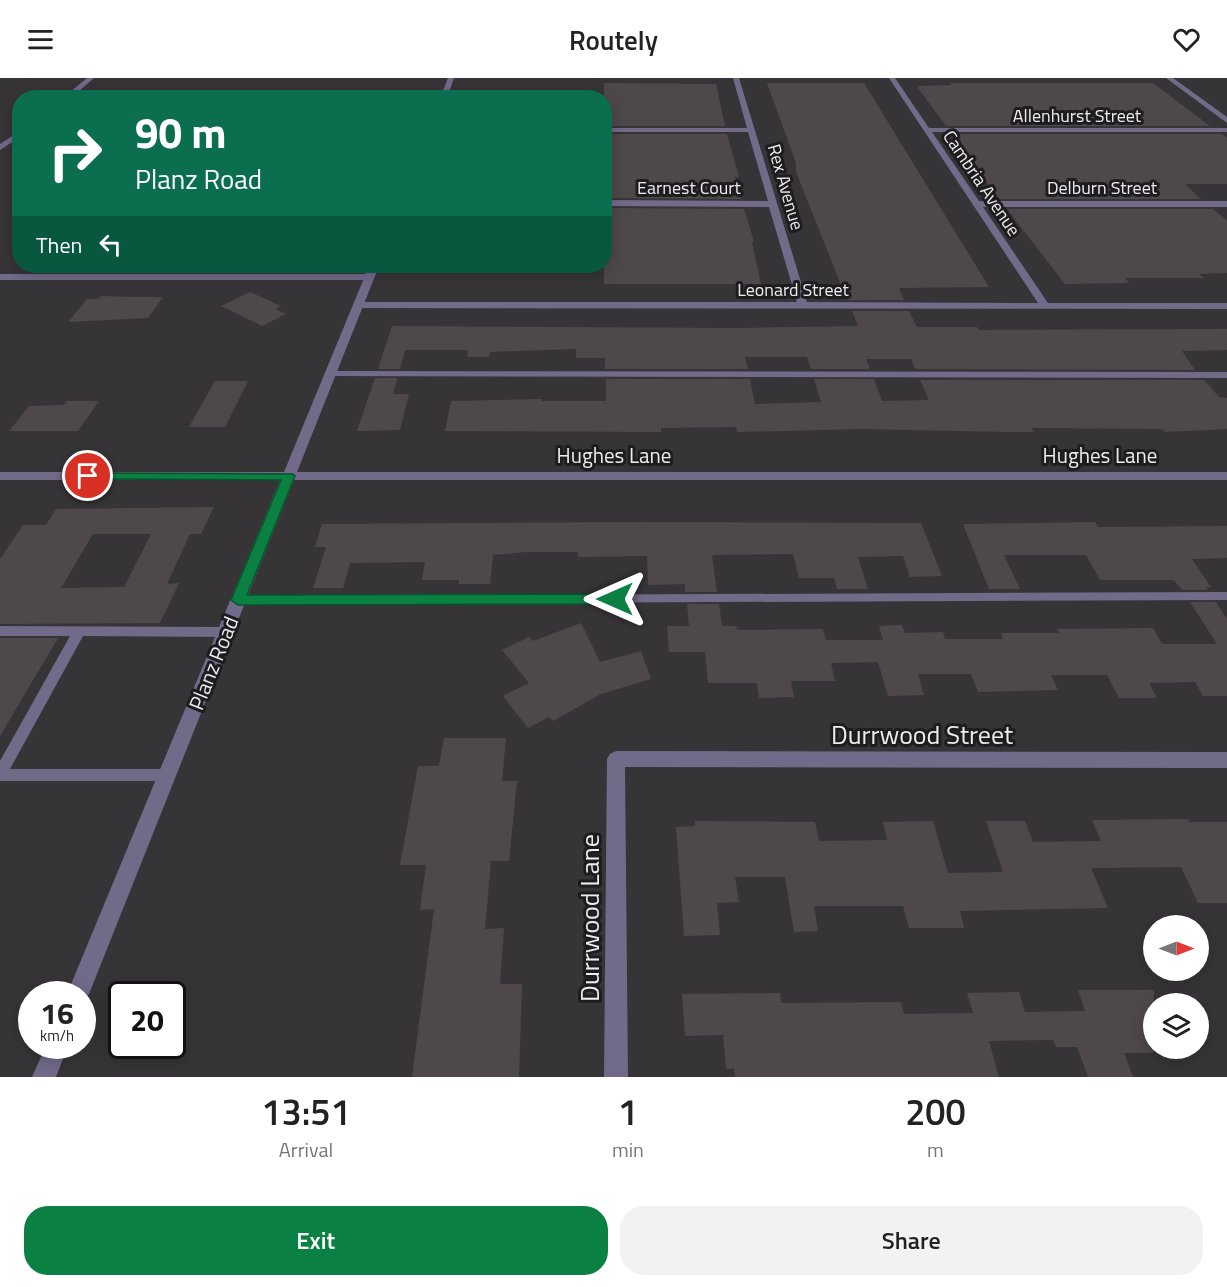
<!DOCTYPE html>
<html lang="en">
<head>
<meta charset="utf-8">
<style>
  :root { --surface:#fff; --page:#f2f2f2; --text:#222; --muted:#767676; --accent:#0b8043 }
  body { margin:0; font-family:"Titillium Web",sans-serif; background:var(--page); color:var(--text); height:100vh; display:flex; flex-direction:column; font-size:22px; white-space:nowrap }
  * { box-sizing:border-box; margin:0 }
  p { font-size:20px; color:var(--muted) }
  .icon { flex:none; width:33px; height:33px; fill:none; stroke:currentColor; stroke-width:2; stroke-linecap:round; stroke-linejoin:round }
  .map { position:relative; height:999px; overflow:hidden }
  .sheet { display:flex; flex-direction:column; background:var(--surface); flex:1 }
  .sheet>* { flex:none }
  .banner { position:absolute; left:12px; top:12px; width:600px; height:183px; border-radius:24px; box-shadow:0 3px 15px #0003; background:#0b6e4f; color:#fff; overflow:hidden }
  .needle { width:39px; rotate:90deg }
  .buttons { position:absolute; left:1143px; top:837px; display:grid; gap:12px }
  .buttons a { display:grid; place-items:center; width:66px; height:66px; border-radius:50%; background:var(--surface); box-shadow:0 3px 15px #0003; font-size:30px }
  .speed { position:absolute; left:18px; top:903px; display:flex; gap:12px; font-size:30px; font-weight:700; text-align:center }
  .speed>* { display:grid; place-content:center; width:78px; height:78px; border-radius:50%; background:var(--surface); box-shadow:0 3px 15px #0003; line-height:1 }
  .speed small { font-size:15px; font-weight:400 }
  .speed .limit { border:3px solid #111; border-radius:9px; background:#fff; color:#111 }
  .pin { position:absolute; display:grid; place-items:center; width:51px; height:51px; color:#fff; margin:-26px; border:3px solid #fff; border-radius:50%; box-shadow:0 2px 6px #0007 }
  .me { position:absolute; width:66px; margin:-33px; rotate:270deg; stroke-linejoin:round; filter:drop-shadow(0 0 4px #0008) }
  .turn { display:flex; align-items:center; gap:21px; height:126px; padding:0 24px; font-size:27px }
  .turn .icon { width:78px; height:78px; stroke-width:2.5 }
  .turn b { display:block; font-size:42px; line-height:51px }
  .then { display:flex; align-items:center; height:57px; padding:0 24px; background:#0003; gap:12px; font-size:22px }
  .eta { display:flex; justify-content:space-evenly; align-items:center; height:102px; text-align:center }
  .eta b { font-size:36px; font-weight:600; line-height:42px }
  .button { display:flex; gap:12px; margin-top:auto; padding:12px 24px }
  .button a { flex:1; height:69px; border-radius:24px; background:var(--accent); color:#fff; font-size:24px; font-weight:600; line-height:69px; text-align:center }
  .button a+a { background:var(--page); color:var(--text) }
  header { display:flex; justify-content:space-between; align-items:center; height:78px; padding:0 24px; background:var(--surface); font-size:27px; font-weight:600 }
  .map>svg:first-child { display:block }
  .building { fill:#4e484b; fill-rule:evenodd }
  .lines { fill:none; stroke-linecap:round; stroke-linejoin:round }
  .service { fill:#726a89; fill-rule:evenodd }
  .minor { fill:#726a89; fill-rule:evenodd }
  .tertiary { fill:#726a89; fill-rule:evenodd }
  .route { fill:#0b8043; stroke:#07532c; stroke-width:1.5 }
  .labels { text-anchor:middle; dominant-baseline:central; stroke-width:6; stroke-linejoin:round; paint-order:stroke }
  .far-street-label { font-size:18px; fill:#edebee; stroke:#1e1c1e }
  .street-label { font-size:21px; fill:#edebee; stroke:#1e1c1e }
  .near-street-label { font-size:26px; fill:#edebee; stroke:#1e1c1e }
</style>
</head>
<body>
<header><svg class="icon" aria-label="menu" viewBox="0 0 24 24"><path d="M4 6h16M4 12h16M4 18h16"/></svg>Routely<svg class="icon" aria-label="heart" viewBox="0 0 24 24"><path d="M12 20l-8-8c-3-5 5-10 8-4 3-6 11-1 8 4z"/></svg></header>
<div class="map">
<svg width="1227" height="999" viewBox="0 0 1227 999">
  <rect width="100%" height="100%" fill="#373438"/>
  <!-- building -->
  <path class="building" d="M604,5L716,6L725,48H604Z
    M767,5H864L989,209L899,210L904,222H847L796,94V85Z
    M950,5H1153L1210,48H946L918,10L919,8L952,7Z
    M604,56H727L739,99H735L741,121L604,120Z
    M952,56H1222L1227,60V106H1185L1201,121H999Z
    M604,130L744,131L754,164H752L761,206H604Z
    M1007,131H1213L1227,143V195L1199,196L1204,200H1125L1129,205L1065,206Z
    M250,214L281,228L275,231L286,236L262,248L221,228Z
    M101,218L134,219H163L148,240L68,244L87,221H99Z
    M852,233H909L917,249H977L979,252L1227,251V272L1182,273L1195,292L915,291L911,281H866L870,291H811L807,279H745L748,291H605V280H576V271L490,274L489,279H467L468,272H405L400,291H378L392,248L736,250L858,248Z
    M375,300H397L393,316H409L400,352L357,353Z
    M606,301H750L755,326L821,324L814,301H874L882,323L929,322L920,302H1204L1219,319L1227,320V351L1165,354L1163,351L1031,350L1034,354H1008L861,351L737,354L736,349L661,350V354L445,353L451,323L542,321V323H606Z
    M215,303H248L225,349H189Z
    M67,323H99L78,353H9L29,328L64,327Z
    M214,429L201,456H190L167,506L179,505L160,545L0,546V481L23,447H46L56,431ZM93,456H151L124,509L61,510Z
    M646,444L921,445L942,498L910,499L903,478L858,479L868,511H837L834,500H799L793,476L712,477L717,514H685V506L648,507L647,478L578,479V474H526L493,477L490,506H459V502H422L425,484L350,485L343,510H313L326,469H315L322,446Z
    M1095,444L1098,449L1227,448V480L1192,481L1211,509H1206L1208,512H1182L1174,502H1100L1086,477H1004L1020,511H989L963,446Z
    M1190,524H1216L1227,541V618H1203L1195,604L1149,605L1157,620H1119L1107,597H1051L1058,612L978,614L971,596H918L924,617L888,618L878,584L831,585L835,603H791L794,619L759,620L757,605H708L705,574H669L667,548H689L687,526H719L722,548H736L737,552L823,551L826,562H883L879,548L902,547L905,555L943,554L945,561H1003L1001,555H1059L1057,551L1153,550L1162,566H1217Z
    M581,545L600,584L641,573L651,601L601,616L553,643L549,639L528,650L503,618L529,605L502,572L529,559L533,563Z
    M0,560H58L0,658Z
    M444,660H506L502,703H517L509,783H491L485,851L504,850L500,906H522L519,999H412L434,831L420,832L426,787H400L418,688H439Z
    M1188,741L1189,744H1227V825H1198L1181,789L1091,790L1108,830L960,833L964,850H909L903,828H814L818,853L794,854L785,799H735L739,824L717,825L720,857L684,858L676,749L695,748V743L815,744L819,763L887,762L883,744L933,743L948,795L1003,794L986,743H1025L1033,764L1101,763L1092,742Z
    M1078,912H1154V975H1124L1133,999H1088L1077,969H1056L1053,962L989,963L999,999H735L734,991H726L723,957L685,958L682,916L780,915L781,925L901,924L904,936L973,935L967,915L1019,914L1025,934L1085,933Z"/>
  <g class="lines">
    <!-- service -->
    <path class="service" d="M330,293L1227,294V300L327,298V294Z
      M1227,514V522L238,526L232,522L238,518Z
      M0,548L225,549L229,551L231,554L229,557L225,559L83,558L10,691H167L172,693L174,697L172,701L167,703H0V683L70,558H0Z"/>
    <!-- minor -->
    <path class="minor" d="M87,0H94L71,20H63Z
      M733,0H739L807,224L1038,225L889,0H895L929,50H1227V54H932L979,123H1227V129H983L1048,225H1227V231L358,230L353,227L358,224H797L769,129L604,128V122L768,123L748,54H604V50H747Z
      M1166,0H1173L1227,39V45Z
      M20,53V59L0,72V66Z
      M0,196H370L375,199L370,202H0Z
      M616,673L1227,674V690L625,689L628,999H604L607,681L610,676Z"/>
    <!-- tertiary -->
    <path class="tertiary" d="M448,0H454L447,20H440Z
      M369,188H379L297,394H1227V402H294L89,916L82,925V916H67L280,402H0V394H284Z
      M46,968H68L56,999H32Z"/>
  </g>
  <!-- route -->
  <path class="route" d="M88,395L293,396L295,398L247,517L615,516L622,521L615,526L238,527L231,522L281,402L83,401L82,398Z"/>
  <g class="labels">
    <!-- far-street labels -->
    <g class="far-street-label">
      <text x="1077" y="37">Allenhurst Street</text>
      <text transform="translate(982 105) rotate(56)">Cambria Avenue</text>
      <text x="689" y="109">Earnest Court</text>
      <text transform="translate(786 109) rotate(74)">Rex Avenue</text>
      <text x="1102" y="109">Delburn Street</text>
      <text x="793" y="211">Leonard Street</text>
    </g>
    <!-- street labels -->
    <g class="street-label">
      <text x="614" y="377">Hughes Lane</text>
      <text x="1100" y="377">Hughes Lane</text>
      <text transform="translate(213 585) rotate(-68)">Planz Road</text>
    </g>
    <!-- near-street labels -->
    <g class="near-street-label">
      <text x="922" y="656">Durrwood Street</text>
      <text transform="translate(589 840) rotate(-90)">Durrwood Lane</text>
    </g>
  </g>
</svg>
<div class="buttons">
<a><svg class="needle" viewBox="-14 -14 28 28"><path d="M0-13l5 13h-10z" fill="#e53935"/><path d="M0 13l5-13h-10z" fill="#767676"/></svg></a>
<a><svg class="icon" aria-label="layers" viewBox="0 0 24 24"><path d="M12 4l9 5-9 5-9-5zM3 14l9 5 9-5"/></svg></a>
</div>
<div class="speed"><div>16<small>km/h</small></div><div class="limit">20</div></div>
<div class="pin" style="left:88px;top:398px;background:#d93025"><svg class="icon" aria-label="arrive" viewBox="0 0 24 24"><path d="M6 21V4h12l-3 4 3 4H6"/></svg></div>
<svg class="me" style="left:615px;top:521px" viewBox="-20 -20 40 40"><path d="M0-17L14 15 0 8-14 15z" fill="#0b8043" stroke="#fff" stroke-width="4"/></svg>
<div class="banner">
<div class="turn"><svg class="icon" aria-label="right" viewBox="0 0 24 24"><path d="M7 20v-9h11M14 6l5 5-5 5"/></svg><div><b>90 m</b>Planz Road</div></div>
<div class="then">Then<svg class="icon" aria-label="left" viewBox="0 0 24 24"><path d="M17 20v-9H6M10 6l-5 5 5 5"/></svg></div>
</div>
</div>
<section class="sheet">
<div class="eta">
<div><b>13:51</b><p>Arrival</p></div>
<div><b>1</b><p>min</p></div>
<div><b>200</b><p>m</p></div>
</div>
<div class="button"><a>Exit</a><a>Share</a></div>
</section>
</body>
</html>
